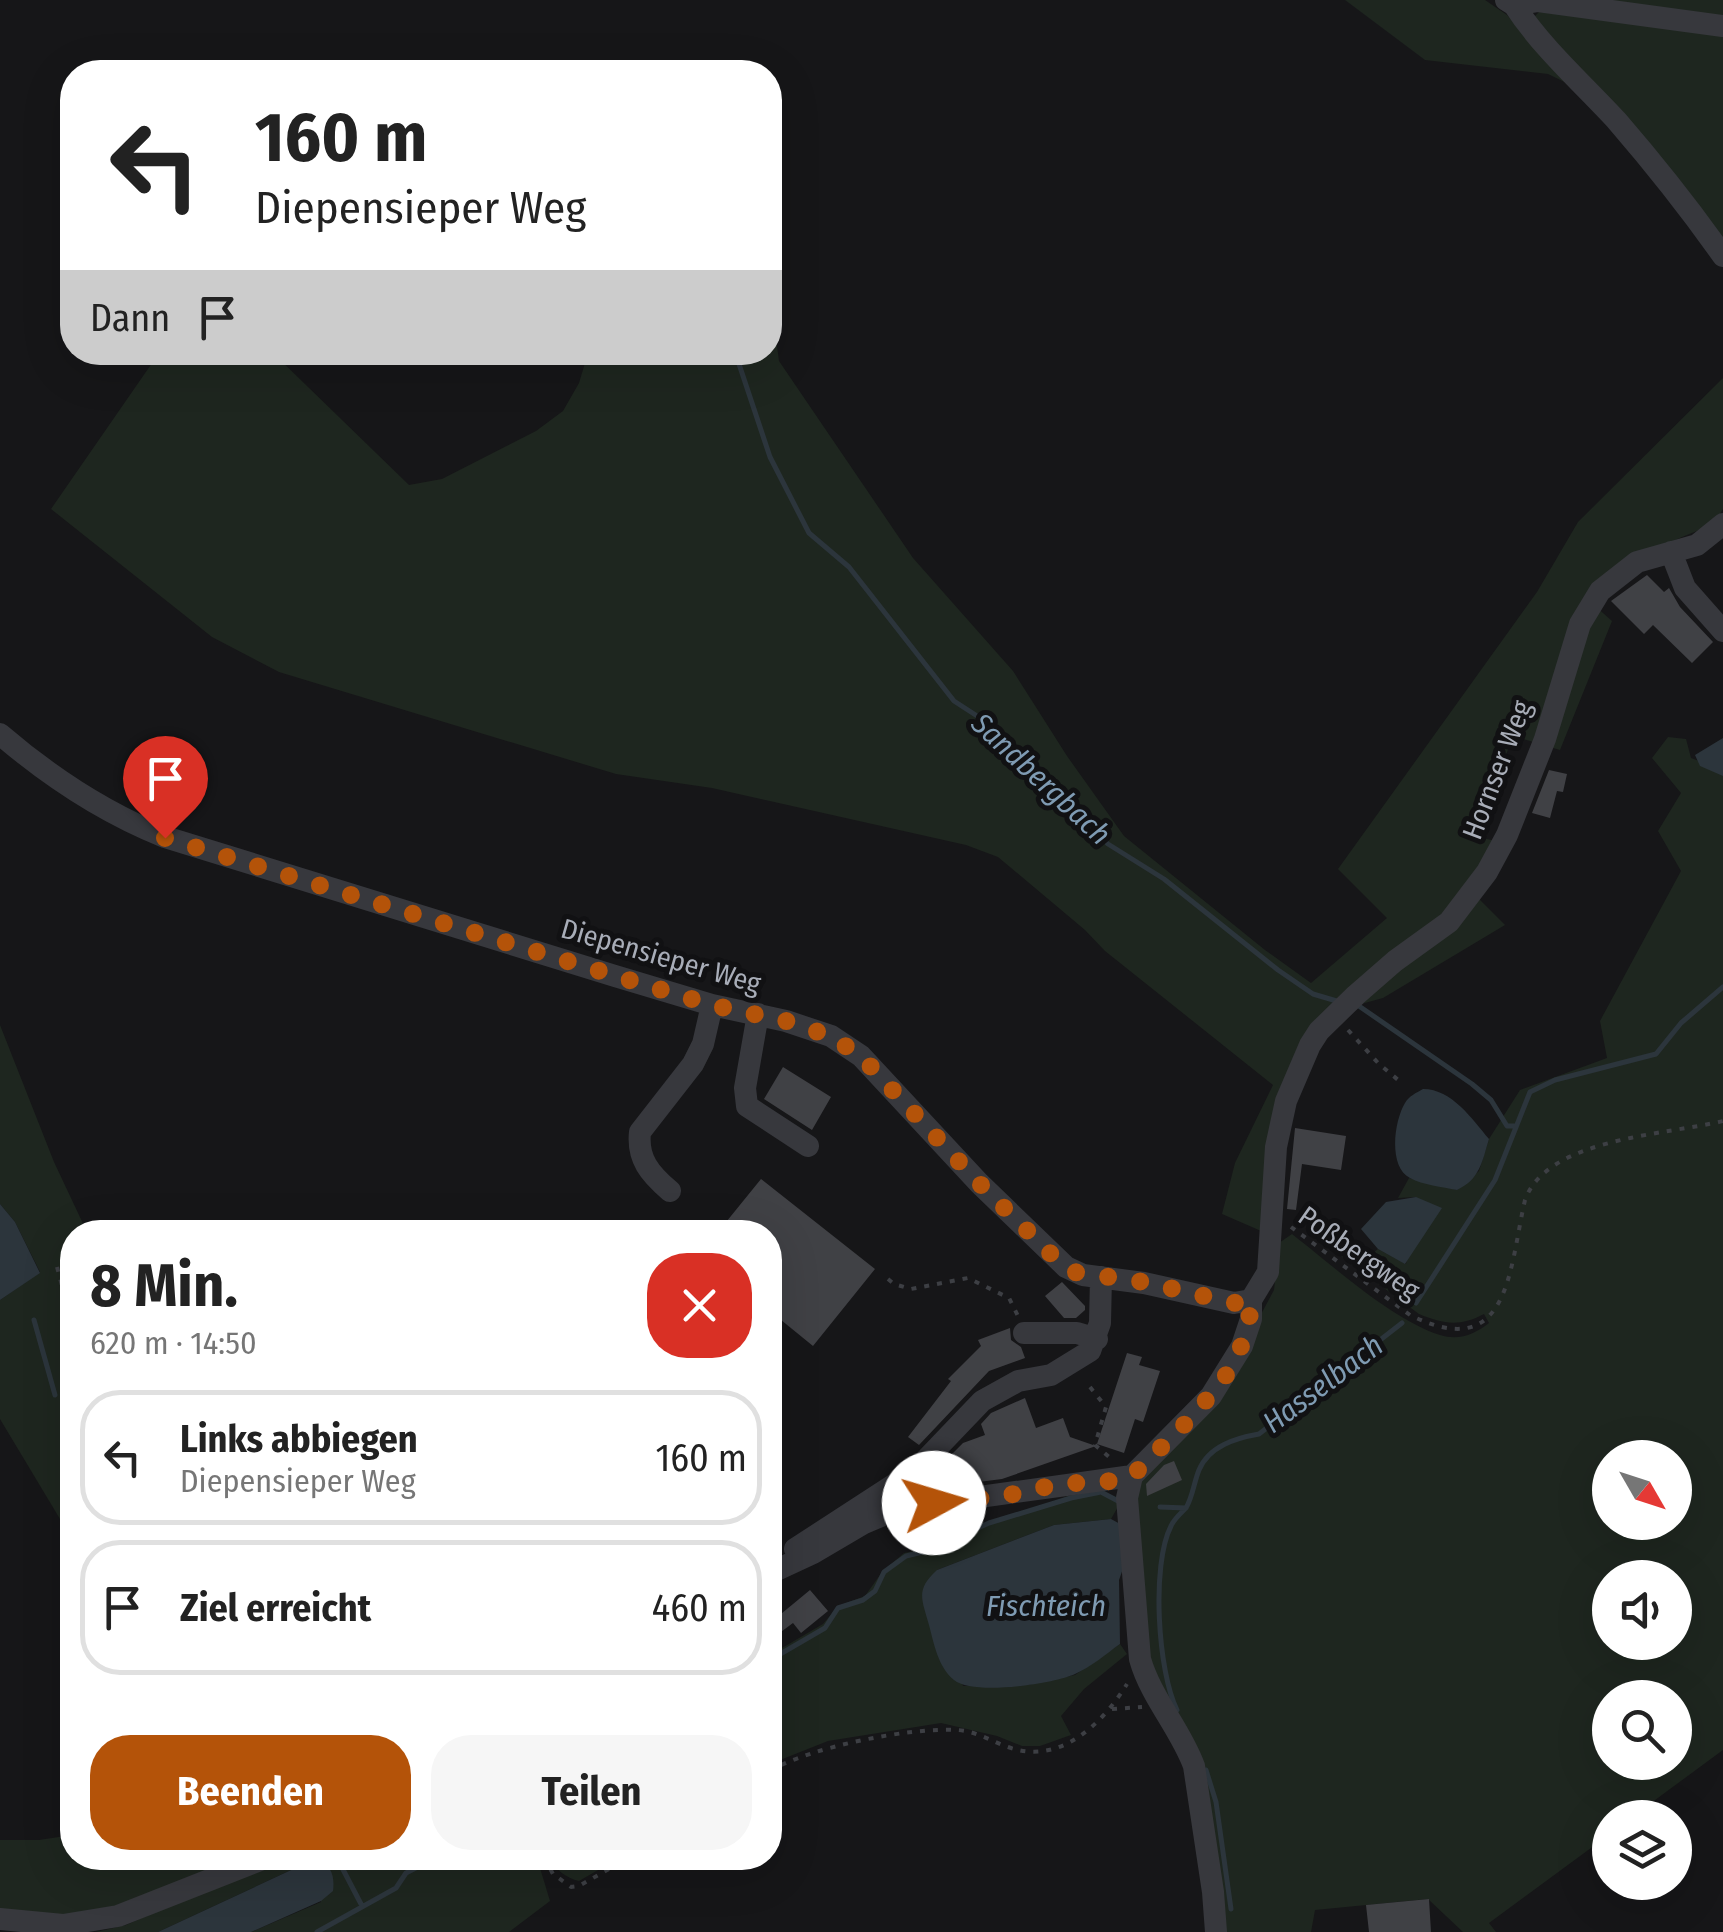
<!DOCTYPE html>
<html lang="de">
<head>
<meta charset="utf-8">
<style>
  :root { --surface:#fff; --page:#f6f6f6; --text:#222; --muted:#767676; --line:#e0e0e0; --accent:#b45309 }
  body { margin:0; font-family:"Fira Sans Condensed",sans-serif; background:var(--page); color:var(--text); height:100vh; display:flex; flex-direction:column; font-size:38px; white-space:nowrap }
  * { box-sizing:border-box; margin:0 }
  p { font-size:32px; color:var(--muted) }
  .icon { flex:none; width:55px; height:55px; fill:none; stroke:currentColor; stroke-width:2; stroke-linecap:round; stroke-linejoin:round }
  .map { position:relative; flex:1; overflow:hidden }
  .sheet { position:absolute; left:60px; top:1220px; width:722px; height:650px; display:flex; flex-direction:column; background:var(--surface); border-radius:40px; box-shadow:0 10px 40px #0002 }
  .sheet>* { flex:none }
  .top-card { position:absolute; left:60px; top:60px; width:722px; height:305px; border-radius:40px; box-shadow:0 10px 40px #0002; background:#fff; color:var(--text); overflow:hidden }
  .needle { width:65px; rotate:129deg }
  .fabs { position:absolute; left:1592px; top:1440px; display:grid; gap:20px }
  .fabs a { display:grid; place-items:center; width:100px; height:100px; border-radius:50%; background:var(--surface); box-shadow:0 10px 40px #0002; font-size:50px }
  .pin { position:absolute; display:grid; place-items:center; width:85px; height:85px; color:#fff; margin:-102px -42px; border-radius:50% 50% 50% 0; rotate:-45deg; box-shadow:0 0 10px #0007 }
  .pin .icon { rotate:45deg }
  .me { position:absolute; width:110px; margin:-55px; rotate:84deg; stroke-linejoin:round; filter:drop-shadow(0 0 8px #0008) }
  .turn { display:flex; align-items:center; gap:35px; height:210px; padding:0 30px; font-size:45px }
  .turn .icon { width:130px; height:130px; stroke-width:2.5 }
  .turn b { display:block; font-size:70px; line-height:85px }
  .then { display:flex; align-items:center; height:95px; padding:0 30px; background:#0003; gap:20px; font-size:38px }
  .round { display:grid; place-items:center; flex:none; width:105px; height:105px; border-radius:40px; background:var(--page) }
  .overview { display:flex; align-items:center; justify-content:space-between; height:170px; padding:0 30px }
  h1 { font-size:60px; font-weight:700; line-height:75px }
  .button { display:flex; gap:20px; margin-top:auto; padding:20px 30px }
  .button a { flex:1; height:115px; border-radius:40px; background:var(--accent); color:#fff; font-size:40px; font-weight:700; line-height:115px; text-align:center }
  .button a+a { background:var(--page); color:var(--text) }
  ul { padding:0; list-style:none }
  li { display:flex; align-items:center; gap:30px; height:135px; margin:0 20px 15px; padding:0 10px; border:5px solid var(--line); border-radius:40px }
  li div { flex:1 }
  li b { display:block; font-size:38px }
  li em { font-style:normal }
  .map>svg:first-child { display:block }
  .green { fill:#1e261f; fill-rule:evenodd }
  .water { fill:#2c353c }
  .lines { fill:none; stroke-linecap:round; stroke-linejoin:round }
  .stream { stroke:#2c353c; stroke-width:5 }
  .building { fill:#404145 }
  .path { stroke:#3d3f44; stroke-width:4; stroke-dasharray:5 8; stroke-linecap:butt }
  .minor { stroke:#37383d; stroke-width:22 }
  .route { stroke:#b45309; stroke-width:18; stroke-dasharray:0 32.4 }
  .labels { text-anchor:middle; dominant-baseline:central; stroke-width:10; stroke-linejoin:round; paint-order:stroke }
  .street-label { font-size:28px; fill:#a8adb8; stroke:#111113 }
  .water-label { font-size:30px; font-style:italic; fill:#7f9bb3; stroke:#111113 }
</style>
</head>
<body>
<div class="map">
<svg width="1723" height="1932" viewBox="0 0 1723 1932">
  <rect width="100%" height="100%" fill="#161618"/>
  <!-- green -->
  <path class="green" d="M1345,0H1485L1507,15L1575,87L1548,74L1425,60Z
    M1588,0H1723V19Z
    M1539,12L1723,32V246L1534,17Z
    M770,336L777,346L779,361L913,558L1013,671L1067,756L1124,836L1265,950L1311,983L1387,918L1338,869L1537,592L1578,522L1723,378V509C1711,530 1689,532 1670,543C1643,558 1618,585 1594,605L1612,621L1560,750L1513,736L1476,836L1499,842L1471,891L1505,925L1383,998L1332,1012L1291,1076L1268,1234L1222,1214L1235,1163L1273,1085L1105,951L1085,930L998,857L966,845L712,788L616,774L279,672L212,637L51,509L159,353H273L409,485L442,479L536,431L563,411L579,383L588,353L770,352Z
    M1668,737L1686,739L1691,758L1723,770V1750L1632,1817L1610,1818V1834L1489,1923L1496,1932H1463L1428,1899L1315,1910L1311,1932H1221L1203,1777L1147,1664L1137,1493L1143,1468L1251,1333L1274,1290L1279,1243L1292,1234C1332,1265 1392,1320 1440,1335C1459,1341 1475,1334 1489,1323L1484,1314C1460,1327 1443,1324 1419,1314L1307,1231L1315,1221L1332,1227L1369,1256L1378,1249L1406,1264L1416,1197L1398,1198L1409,1178L1457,1190L1479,1171L1489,1139L1520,1090L1607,1058L1600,1021L1681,871L1658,831L1681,793L1652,758ZM1610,1458H1675V1522H1610ZM1610,1578H1675V1642H1610ZM1610,1698H1675V1762H1610Z
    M0,1025L54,1162L87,1232H72V1539L0,1419V1300L40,1272L15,1222L0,1204Z
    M1071,1495H1106L1123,1498L1111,1519L1054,1525L937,1570L963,1686L1027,1685L1075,1675L1120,1644L1127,1654L1084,1689L1061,1716L1071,1735L1040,1746H1022L997,1736L941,1723L828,1741L770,1764V1655L823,1624L838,1606L865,1596L882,1572L904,1553L927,1548Z
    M72,1835V1858H247L126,1906L66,1919L0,1912V1840H39Z
    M279,1858H537L550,1901L509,1932H251L321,1902L317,1858L158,1932H96L126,1925Z
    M550,1858H619L579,1881C566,1878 556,1870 550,1858Z"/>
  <!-- water -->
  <path class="water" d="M1723,738V776L1700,766L1695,755Z
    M1423,1089C1452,1089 1472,1119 1489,1139C1482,1162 1480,1179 1457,1190C1442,1187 1423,1185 1410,1178C1388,1167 1394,1121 1405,1103C1409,1096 1416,1093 1423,1089Z
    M1416,1197L1442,1208L1405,1264L1378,1249L1361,1229L1386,1202Z
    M0,1204L15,1222L40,1273L0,1300Z
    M1111,1519L1122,1525L1125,1563L1119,1580L1120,1644C1106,1654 1091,1667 1075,1674C1053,1684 973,1696 954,1680C938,1667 934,1644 929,1625C922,1599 915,1590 937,1570L1054,1525Z
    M317,1858C331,1866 335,1875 333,1891L321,1901L251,1932H158Z"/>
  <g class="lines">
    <!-- stream -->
    <path class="stream" d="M735,352L770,457L809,533L849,567L954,701L991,725L1108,844L1164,879L1278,970L1313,994L1340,1002
      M1356,1004L1472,1084L1491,1100L1507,1126H1514
      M1416,1303L1495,1180L1530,1092L1555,1080L1656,1054L1681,1023L1723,987
      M34,1320L55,1395
      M1160,1507L1186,1508C1193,1496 1194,1482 1199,1470C1209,1446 1236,1438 1259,1434L1402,1323
      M770,1660L825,1628L838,1608L863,1600L875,1591L884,1572L906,1556L927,1551L989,1523L1071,1498L1101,1492L1118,1501
      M1177,1710C1158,1672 1151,1565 1171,1526C1174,1519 1181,1513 1186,1508
      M1206,1770L1216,1802L1231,1909
      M337,1858L361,1904
      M317,1932L396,1888L406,1873L435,1858"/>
  </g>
  <!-- building -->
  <path class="building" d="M1647,575L1664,592L1669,588L1680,607L1713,642L1692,663L1653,625L1644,634L1611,601Z
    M1549,770L1567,774L1563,792L1557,791L1550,818L1532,813Z
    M783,1067L831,1097L812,1130L764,1099Z
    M1295,1128L1346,1136L1341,1170L1302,1164L1296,1210L1287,1209Z
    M761,1179L875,1269L813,1346L770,1311V1232H718Z
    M1062,1282L1085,1306V1310L1076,1318H1064L1045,1296Z
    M1010,1328L1011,1340L1021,1347L1025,1358L989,1371L919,1445L908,1437L951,1381L948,1379L981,1346L978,1340Z
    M1127,1353L1142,1357L1139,1365L1160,1371L1143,1422L1135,1419L1124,1453L1097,1444Z
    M1025,1398L1036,1428L1063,1418L1070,1437L1096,1446L1002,1479L963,1484L952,1454L963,1443L985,1435L981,1424L991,1413Z
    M1174,1461L1182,1480L1147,1496L1146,1484L1164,1465Z
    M810,1590L828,1611L801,1633L793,1623L770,1640V1623Z
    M1429,1899L1431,1932H1369L1366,1905Z"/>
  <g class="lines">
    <!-- path -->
    <path class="path" d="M1348,1030L1379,1064L1403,1084
      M1291,1227L1410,1315C1510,1365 1509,1269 1525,1200C1547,1138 1666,1135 1723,1121
      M57,1267L72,1323
      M888,1279L894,1284L911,1289L968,1278L1009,1298L1018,1316
      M1090,1387L1106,1407L1095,1445L1109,1457
      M1112,1709L1142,1707
      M770,1771C810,1747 911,1727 957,1730C976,1731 991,1741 1008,1747C1060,1766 1102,1724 1127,1684
      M544,1858L553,1874L571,1887L579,1886L628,1858"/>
    <!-- minor -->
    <path class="minor" d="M1506,0L1514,5L1538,1L1723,26
      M1514,5C1542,48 1582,83 1617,121C1655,165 1690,209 1723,256
      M1671,552L1685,588L1723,631
      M0,734C50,777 105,813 165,837L615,976L712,1005L786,1021L831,1036L861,1056L979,1183L1066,1267L1083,1275L1144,1283L1234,1303L1251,1300
      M758,1014L745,1088L747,1106L808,1146
      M670,1191C650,1174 637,1159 640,1132L693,1064L703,1044L712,1005
      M1024,1333H1077L1097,1339
      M1132,1476L1127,1498L1140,1659C1151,1698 1180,1728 1194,1766L1213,1892L1216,1932
      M795,1549L915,1471L982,1401L1018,1381L1051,1375L1090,1351L1100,1323L1101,1277
      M770,1573L813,1553L864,1523L900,1508L1132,1476L1211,1396L1242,1346L1251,1319V1300L1268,1272L1276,1147L1286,1101L1310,1045L1319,1031L1356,995L1395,961L1449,922L1487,872L1507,835L1545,739L1580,624L1600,591L1637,562L1697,545L1723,524
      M0,1919L63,1925L118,1916L265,1858"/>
  </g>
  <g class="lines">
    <!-- route -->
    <path class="route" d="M165,838L616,976L712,1005L786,1021L830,1036L861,1056L979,1183L1055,1258L1074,1272L1144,1282L1234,1303L1251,1300L1248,1333L1224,1379L1191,1418L1132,1476L1111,1481L1059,1484L1004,1496L934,1503"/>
  </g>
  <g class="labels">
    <!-- street labels -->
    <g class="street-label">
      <text transform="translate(1497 770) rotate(-69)">Hornser Weg</text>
      <text transform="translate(661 956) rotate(16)">Diepensieper Weg</text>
      <text transform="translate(1359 1253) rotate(35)">Poßbergweg</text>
    </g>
    <!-- water labels -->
    <g class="water-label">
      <text transform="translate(1041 779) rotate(43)">Sandbergbach</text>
      <text transform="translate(1323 1384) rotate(-37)">Hasselbach</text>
      <text x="1046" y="1606">Fischteich</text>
    </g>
  </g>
</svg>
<div class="fabs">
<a><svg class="needle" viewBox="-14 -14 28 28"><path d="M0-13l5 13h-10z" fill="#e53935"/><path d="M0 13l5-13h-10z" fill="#767676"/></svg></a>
<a><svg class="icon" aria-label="sound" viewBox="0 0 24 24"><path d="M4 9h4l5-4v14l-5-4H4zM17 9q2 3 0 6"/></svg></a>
<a><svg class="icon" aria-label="search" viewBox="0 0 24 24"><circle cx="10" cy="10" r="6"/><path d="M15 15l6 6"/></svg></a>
<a><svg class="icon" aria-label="layers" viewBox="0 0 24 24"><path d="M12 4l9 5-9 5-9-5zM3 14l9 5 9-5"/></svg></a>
</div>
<div class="pin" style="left:165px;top:838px;background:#d93025"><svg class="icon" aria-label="arrive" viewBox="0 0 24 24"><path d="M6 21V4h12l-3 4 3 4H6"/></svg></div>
<svg class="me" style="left:934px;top:1503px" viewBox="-20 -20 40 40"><circle r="19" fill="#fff"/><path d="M0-13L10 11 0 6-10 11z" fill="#b45309"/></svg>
<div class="top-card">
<div class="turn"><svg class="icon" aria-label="left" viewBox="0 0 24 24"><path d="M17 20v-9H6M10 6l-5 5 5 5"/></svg><div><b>160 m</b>Diepensieper Weg</div></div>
<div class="then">Dann<svg class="icon" aria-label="arrive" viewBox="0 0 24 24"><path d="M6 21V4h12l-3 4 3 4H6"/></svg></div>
</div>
<section class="sheet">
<div class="overview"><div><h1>8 Min.</h1><p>620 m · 14:50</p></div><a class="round" style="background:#d93025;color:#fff"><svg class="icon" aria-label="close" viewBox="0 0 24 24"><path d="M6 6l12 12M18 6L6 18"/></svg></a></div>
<ul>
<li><svg class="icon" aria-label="left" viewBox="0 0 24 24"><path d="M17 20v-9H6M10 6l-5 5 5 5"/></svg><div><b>Links abbiegen</b><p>Diepensieper Weg</p></div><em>160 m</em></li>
<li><svg class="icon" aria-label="arrive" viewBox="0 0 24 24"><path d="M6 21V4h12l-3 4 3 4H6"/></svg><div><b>Ziel erreicht</b></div><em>460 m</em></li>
</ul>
<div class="button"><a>Beenden</a><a>Teilen</a></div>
</section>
</div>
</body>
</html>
